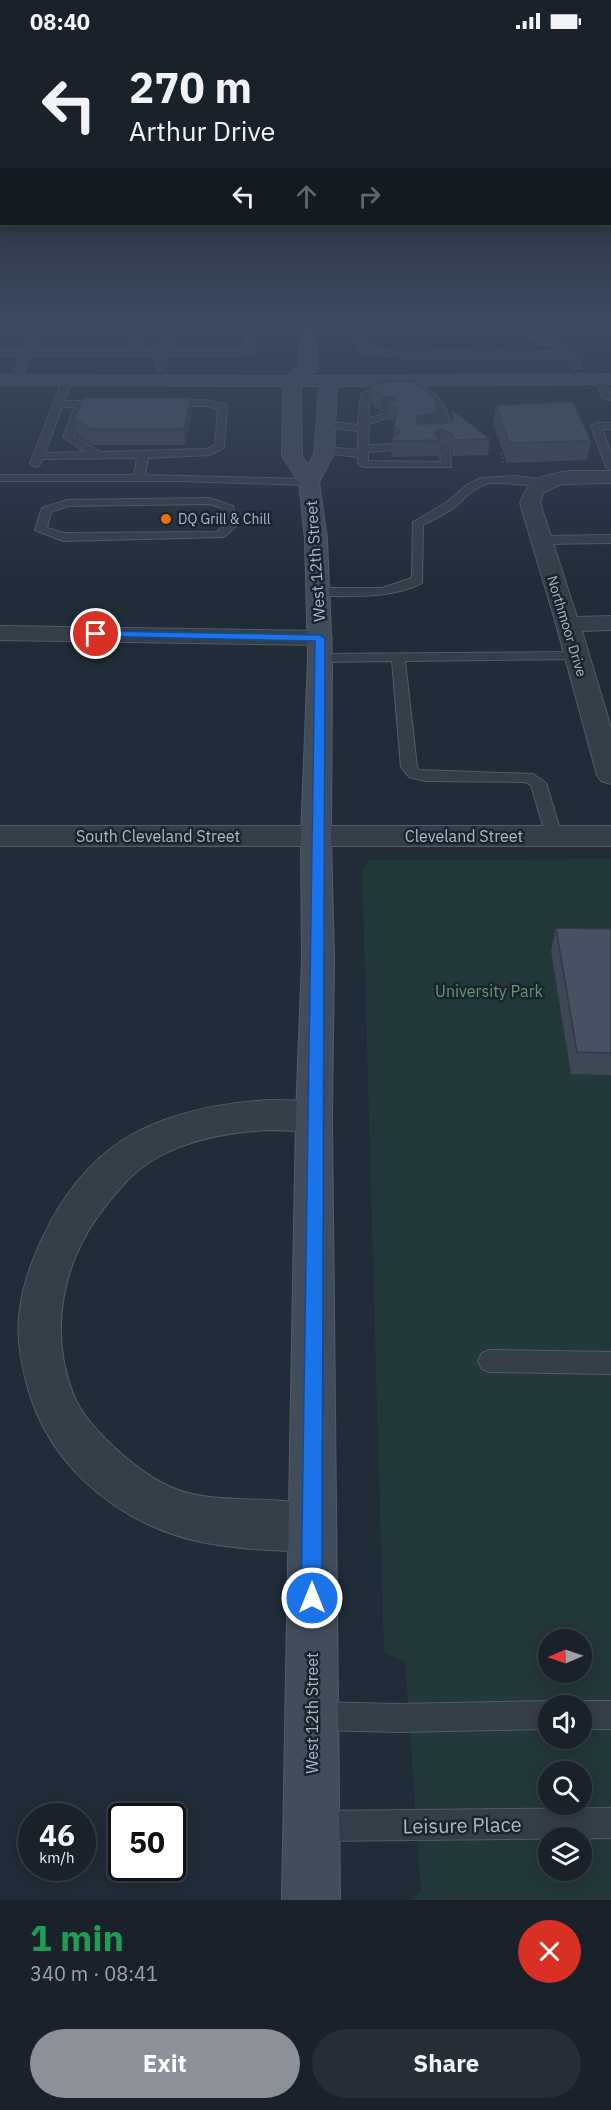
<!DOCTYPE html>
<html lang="en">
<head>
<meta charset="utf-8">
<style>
  :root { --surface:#19212b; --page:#262e37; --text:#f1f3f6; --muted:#9fa3a9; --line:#373e47; --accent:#8c9099 }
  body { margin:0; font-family:"IBM Plex Sans",sans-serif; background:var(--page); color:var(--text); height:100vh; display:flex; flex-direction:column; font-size:22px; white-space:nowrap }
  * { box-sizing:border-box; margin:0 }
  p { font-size:20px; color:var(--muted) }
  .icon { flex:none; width:33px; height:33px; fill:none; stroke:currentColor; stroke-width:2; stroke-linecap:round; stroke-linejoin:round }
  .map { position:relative; height:1858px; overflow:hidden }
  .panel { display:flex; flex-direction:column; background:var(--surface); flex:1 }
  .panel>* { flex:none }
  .top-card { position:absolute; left:0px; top:0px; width:612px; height:183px; box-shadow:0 3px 15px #0003,0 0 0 2px var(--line); background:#19212b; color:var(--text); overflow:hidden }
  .needle { width:39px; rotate:268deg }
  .tools { position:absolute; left:538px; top:1587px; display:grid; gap:12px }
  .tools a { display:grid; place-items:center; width:54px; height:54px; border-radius:50%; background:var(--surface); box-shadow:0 3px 15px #0003,0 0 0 2px var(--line); font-size:30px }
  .speed { position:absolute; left:18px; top:1761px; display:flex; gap:12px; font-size:30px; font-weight:700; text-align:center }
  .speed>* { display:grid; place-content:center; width:78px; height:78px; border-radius:50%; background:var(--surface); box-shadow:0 3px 15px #0003,0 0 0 2px var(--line); line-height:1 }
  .speed small { font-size:15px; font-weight:400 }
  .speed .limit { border:3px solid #111; border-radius:9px; background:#fff; color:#111 }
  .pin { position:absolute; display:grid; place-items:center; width:51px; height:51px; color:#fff; margin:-26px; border:3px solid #fff; border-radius:50%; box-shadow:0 2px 6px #0007 }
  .me { position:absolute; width:66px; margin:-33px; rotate:0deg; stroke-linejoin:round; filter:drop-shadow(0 0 4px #0008) }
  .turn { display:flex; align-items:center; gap:21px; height:126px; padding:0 30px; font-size:27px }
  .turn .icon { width:78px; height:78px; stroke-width:2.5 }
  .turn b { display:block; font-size:42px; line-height:51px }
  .lanes { display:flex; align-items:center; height:57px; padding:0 30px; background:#0003; justify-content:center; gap:30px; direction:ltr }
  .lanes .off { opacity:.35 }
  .round { display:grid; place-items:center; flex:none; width:63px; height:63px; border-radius:32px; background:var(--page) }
  .summary { display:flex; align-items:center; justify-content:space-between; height:102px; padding:0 30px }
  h1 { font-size:36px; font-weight:800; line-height:45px; color:#1e9e55 }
  .cta { display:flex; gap:12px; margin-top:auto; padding:12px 30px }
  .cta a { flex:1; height:69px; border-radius:36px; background:var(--accent); color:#fff; font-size:24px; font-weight:800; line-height:69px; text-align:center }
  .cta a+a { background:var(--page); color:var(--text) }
  .status { display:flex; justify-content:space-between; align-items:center; height:42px; padding:0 30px; background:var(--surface); direction:ltr }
  .status svg { height:16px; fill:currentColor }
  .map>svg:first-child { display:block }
  .green { fill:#23383a; fill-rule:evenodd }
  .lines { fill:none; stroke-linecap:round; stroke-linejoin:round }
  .service-casing { stroke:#525c67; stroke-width:2 }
  .minor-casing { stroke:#525c67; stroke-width:2 }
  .secondary-casing { stroke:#525c67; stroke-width:2 }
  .path { stroke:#3d5454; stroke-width:2; stroke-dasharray:2 2; stroke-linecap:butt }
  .service { fill:#343e49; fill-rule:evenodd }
  .minor { fill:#343e49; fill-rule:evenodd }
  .secondary { fill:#424d5c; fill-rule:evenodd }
  .wall { fill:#3d4755 }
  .shaded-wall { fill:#323a45 }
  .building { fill:#475363; stroke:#323a45; stroke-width:1.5 }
  .route { fill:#1a73e8; stroke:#114b97; stroke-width:1.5 }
  .food-dot { fill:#e8710a; stroke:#1a232e; stroke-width:2 }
  .labels { text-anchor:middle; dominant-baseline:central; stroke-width:5; stroke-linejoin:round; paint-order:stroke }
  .far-poi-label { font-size:14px; fill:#afb9c6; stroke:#1a232e; text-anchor:start }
  .far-street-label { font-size:14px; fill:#afb9c6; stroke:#1a232e }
  .street-label { font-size:16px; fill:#afb9c6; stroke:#1a232e }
  .park-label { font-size:16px; fill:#66976f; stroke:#1a232e }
  .near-street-label { font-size:20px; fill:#afb9c6; stroke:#1a232e }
</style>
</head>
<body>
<div class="status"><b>08:40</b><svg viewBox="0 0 49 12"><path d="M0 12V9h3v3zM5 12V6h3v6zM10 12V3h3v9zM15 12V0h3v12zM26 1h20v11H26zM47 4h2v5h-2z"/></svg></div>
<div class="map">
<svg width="611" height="1858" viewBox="0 0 611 1858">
  <rect width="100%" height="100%" fill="#212c39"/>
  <!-- green -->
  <path class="green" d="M611,817V1858H411L421,1849L405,1619L384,1611L362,827L370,818ZM549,1598H582V1630H549ZM549,1664H582V1696H549ZM549,1730H582V1762H549ZM549,1796H582V1828H549Z"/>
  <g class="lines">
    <!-- service casing -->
    <g class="service-casing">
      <path id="service" d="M34,279H42L32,308H128L137,279H145L137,308H159L166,279H174L168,308H239L246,307L247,279H255V309L239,314H167L165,325L160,328L155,325L158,314H30L21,338L13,340L11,338L20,314H0V308H23Z
        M305,279H362L368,307L394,309L561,310C537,292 511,290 482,286C473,285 462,284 455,279C467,278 479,281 492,282C526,286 564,292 581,325L573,327L567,316C536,316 375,320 359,309L353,282L308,283Z
        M68,334L73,337L64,359H104L109,362L104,365H85L74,394L100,410L207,407L215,403L218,367L206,364H168L163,361L168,358H206L227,363L224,406L209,413L148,416L145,433L309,437L314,440L309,443L178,439H0V433H134L137,416L42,417L39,424L35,425L30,422L63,337ZM62,365H75L63,395L85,410L45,411Z
        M597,335L605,337L611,358L602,355L595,337Z
        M423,345C441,351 453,375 449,393L431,395L426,392L439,388L433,361L421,351L378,352L369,356V376L387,371L392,374L369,382L368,403L393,402L398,405L393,408L368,410V419L441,420L440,411L436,407L441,404L450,409L451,425H363L358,422V415L325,411L320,408L325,405L358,408V389L326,385L321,382L326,379L358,383L361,352L377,346Z
        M596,381H611V387H602L611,411V428L606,425L591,384Z
        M516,434L546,438L552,441C542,449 503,437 486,442C474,445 465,456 456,464C446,472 434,477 423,483L422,541C389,557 354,554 318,554L312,550L318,546H382L412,536L413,480L446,461L467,443L481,436Z
        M209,456L233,464L238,482L224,495L63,499L35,488L42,466L67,458ZM209,462L222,466L226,481L217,490L64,491L47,486L51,470L68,464Z
        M611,493V501L540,502L534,498L540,494Z
        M577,610L584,614L582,617L405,619L417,725L419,728L533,732L546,741L562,794L560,798H548L546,794L531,743L525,740L425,739L409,735L401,725L392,619L320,620L313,616L320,612Z
        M490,1308L611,1310V1332L490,1330L482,1327L478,1319L482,1311Z
        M549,1659L559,1664H549V1687L399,1690L314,1688L304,1684L300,1674L304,1664L314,1660L399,1662Z
        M582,1659H611V1687H582V1664H572Z
        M611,1766V1796L317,1799L306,1795L302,1784L306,1773L317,1769Z"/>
    </g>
    <!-- minor casing -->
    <g class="minor-casing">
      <path id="minor" d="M571,429H611V441L561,442L543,451L540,461L577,575L611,574V588L582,589L611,686V742L601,739L597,733L556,582L520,461C528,435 546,432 571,429Z
        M0,584L320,589L329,591L332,596L329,601L320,603L0,598Z
        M0,784H611V804H0Z
        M270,1058L314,1059L327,1063L332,1074L327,1085C308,1091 289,1088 269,1088C229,1090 191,1097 156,1116C132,1130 114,1152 98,1174C61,1226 49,1293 74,1354C87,1386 134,1426 164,1442C214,1468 278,1448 328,1469L335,1486L328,1503C323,1505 317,1509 311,1510C304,1511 295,1509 289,1509C267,1508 246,1507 225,1504C133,1493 49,1432 26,1339C20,1316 16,1292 20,1267C23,1242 32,1218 43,1195C60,1158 88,1120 123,1098C166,1071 219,1061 270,1058Z"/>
    </g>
    <!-- secondary casing -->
    <g class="secondary-casing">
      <path id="secondary" d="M300,279H316L318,326L309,334L611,332V342L337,344L334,412L319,440L327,497L332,616L331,795L334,917L332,1074L340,1858H282L296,1074L302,917L301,795L308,616L305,497L299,440L282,414L283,344L0,343V333L287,334L300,324ZM301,344H319L314,412L308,423L302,414Z"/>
    </g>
    <!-- path -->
    <path class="path" d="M501,411L503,421"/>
    <!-- service -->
    <use href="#service" class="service"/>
    <!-- minor -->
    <use href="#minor" class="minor"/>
    <!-- secondary -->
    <use href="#secondary" class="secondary"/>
  </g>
  <!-- wall -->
  <path class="wall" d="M68,279H130L126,290H70Z
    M372,343L437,381H447L452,378V368L490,397L488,413L453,414L451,407L440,402L439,403L438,414L391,415L395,381L390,377L391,371L388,369L382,370L371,361Z
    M191,356L192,371L185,403H93L77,393L75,377Z
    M496,363L591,399L587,418L507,421L493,382Z
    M556,886L611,887V1033L571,1032L551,909Z"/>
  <!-- shaded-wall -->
  <path class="shaded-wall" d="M124,279H130L126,290Z
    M389,354L388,369L382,370L383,355Z
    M191,356L192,371L185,403L184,387Z
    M438,371L436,386L415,390L416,374Z
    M441,387L440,402L439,403V398L435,391Z"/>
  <!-- building -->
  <path class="building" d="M387,339H414L435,355L438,371L416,374L418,382L447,381L453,377L452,368L490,397L454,398L452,392L441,387L435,391L439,398L392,399L393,395L401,390L394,385L397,366L391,362L395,358L389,354L383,355L372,346V343Z
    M83,356H191L184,387H91L75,377Z
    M573,360L591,399L509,401L496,363Z
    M556,886L611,887V1011L577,1010Z"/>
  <!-- sky -->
  <linearGradient id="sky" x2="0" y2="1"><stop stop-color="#12181f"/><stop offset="0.52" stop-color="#3d4b5f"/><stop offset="1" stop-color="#3d4b5f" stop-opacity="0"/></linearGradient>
  <rect width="611" height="539" fill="url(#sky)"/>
  <!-- route -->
  <path class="route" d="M96,589L320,593L325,596L322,1556L319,1564L312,1567L304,1564L301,1556L315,599L92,594V590Z"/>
  <!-- markers -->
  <circle class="food-dot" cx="166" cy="477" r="6"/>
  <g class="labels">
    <!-- far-poi labels -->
    <g class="far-poi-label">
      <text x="178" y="477">DQ Grill &amp; Chill</text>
    </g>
    <!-- far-street labels -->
    <g class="far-street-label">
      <text transform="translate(567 584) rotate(73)">Northmoor Drive</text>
    </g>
    <!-- street labels -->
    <g class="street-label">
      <text transform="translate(315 519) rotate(-94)">West 12th Street</text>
      <text x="158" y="794">South Cleveland Street</text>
      <text x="464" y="794">Cleveland Street</text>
      <text transform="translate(312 1671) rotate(-90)">West 12th Street</text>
    </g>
    <!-- park labels -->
    <g class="park-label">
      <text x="489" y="949">University Park</text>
    </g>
    <!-- near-street labels -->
    <g class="near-street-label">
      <text transform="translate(462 1783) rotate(-1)">Leisure Place</text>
    </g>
  </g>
</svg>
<div class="tools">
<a><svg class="needle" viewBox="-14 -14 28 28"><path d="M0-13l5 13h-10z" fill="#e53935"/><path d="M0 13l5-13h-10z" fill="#9fa3a9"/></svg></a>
<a><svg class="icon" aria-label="sound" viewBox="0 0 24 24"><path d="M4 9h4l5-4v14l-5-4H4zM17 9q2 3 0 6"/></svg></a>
<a><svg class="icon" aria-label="search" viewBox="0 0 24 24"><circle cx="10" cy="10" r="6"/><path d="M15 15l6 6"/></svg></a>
<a><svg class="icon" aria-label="layers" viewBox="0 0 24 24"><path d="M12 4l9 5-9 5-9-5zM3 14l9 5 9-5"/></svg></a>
</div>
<div class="speed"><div>46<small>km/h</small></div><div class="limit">50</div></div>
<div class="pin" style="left:96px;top:592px;background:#d93025"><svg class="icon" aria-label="arrive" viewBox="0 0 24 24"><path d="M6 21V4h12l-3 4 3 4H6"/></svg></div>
<svg class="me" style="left:312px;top:1556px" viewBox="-20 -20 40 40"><circle r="17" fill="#1a73e8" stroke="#fff" stroke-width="3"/><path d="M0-11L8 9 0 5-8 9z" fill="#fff"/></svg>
<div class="top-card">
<div class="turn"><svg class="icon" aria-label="left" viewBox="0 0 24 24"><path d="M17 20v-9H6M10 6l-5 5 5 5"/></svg><div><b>270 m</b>Arthur Drive</div></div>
<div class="lanes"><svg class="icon" aria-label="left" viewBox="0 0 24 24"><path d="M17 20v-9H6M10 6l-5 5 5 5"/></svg><svg class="icon off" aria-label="ahead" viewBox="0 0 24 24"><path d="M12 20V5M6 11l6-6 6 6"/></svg><svg class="icon off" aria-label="right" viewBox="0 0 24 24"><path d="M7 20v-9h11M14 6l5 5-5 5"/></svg></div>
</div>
</div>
<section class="panel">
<div class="summary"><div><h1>1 min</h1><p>340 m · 08:41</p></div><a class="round" style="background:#d93025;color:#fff"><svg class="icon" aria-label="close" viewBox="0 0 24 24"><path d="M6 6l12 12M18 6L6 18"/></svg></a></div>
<div class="cta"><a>Exit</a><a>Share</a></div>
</section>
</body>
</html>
